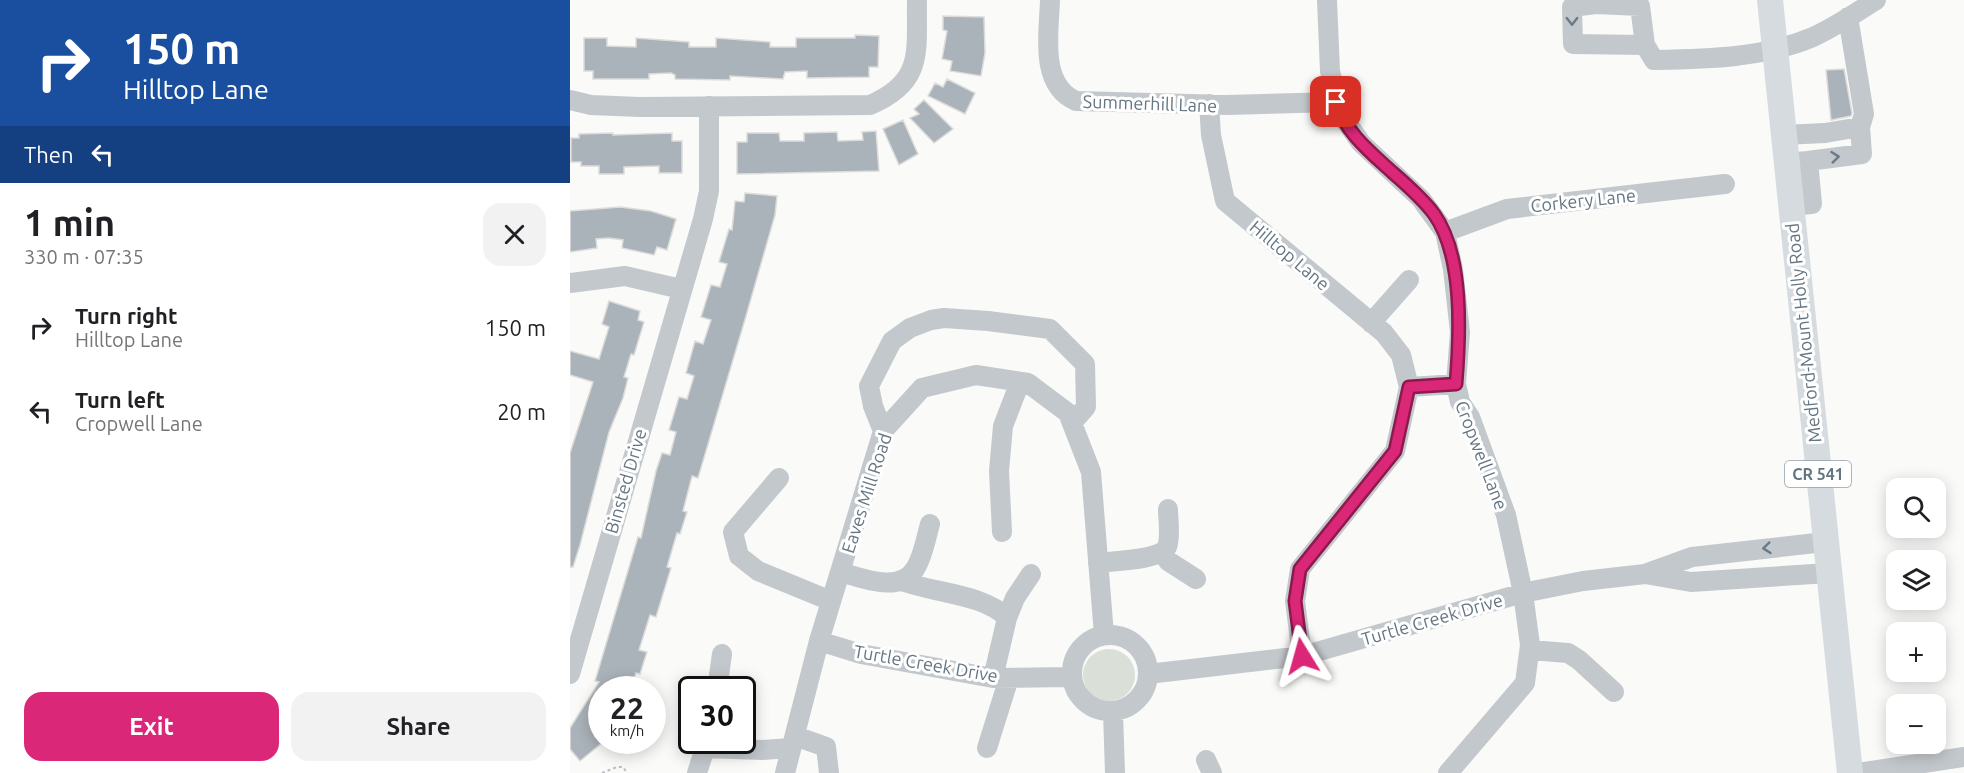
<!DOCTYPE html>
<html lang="en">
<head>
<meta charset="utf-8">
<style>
  :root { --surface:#fff; --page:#f2f2f2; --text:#202124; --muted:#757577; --accent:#db2777 }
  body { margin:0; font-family:Ubuntu,sans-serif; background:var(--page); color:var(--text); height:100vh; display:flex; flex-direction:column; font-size:22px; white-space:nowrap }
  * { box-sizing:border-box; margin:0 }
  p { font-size:20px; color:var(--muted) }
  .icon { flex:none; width:33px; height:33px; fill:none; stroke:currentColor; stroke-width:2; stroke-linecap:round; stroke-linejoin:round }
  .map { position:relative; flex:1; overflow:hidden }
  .sheet { display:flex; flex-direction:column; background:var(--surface); width:570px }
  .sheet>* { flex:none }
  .banner { background:#1a4fa0; color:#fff; overflow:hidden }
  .tools { position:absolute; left:1316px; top:478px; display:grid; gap:12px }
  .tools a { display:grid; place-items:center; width:60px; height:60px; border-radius:12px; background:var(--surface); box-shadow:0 3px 15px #0003; font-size:30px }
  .speed { position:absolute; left:18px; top:676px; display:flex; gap:12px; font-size:30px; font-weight:700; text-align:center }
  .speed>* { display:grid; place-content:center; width:78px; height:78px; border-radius:50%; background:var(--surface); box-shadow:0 3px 15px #0003; line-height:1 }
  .speed small { font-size:15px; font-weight:400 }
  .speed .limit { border:3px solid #111; border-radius:9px; background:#fff; color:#111 }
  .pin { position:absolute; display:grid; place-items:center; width:51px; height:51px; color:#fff; margin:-26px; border-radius:12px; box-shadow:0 3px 9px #0006 }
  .me { position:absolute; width:66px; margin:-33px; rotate:352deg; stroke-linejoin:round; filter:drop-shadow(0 0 4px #0008) }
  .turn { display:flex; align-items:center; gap:21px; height:126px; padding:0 24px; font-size:27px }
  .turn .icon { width:78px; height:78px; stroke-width:2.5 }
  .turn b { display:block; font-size:42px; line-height:51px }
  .then { display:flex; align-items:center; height:57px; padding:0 24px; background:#0003; gap:12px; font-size:22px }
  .round { display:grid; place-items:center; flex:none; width:63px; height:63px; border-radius:18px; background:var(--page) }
  .headline { display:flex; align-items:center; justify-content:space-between; height:102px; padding:0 24px }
  h1 { font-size:36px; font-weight:700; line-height:45px }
  .action { display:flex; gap:12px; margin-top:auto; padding:12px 24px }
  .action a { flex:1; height:69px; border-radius:18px; background:var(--accent); color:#fff; font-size:24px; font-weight:700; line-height:69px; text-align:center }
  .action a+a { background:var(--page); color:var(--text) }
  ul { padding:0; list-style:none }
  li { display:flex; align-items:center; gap:18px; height:84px; padding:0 24px }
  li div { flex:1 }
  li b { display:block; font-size:22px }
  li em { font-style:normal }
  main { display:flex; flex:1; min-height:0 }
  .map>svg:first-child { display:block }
  .green { fill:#dadfd7 }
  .building { fill:#aab3b9; stroke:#dcdcda; stroke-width:1.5 }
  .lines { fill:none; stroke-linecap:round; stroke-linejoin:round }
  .path { stroke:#bbbfc2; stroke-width:2; stroke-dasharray:3 3; stroke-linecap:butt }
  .minor { stroke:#c3c8cc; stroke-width:20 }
  .major { stroke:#d6dbdf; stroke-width:26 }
  .oneway { stroke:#6a7a87 }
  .route-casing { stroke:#8e194d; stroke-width:15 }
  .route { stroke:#db2777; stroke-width:10 }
  .labels { text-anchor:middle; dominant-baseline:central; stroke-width:6; stroke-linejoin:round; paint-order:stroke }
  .shield { fill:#fff; stroke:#939fa8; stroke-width:1.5 }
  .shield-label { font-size:16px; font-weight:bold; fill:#657683 }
  .street-label { font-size:18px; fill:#657683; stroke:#fff }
</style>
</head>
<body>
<main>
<section class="sheet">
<div class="banner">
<div class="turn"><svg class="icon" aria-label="right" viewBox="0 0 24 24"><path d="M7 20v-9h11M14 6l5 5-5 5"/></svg><div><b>150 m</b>Hilltop Lane</div></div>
<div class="then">Then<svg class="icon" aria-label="left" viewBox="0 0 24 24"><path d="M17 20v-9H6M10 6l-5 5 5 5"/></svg></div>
</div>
<div class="headline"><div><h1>1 min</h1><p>330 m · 07:35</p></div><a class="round"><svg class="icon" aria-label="close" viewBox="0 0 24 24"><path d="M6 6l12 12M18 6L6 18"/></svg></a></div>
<ul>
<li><svg class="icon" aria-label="right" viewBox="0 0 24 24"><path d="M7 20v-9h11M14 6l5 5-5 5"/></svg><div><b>Turn right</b><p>Hilltop Lane</p></div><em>150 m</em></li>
<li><svg class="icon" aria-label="left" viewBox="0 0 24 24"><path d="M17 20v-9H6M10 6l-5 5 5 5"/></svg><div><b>Turn left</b><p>Cropwell Lane</p></div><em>20 m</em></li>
</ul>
<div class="action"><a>Exit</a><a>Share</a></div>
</section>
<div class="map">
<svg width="1394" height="773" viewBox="0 0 1394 773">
  <rect width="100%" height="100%" fill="#fafaf8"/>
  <!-- green -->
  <path class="green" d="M513 675a26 26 0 1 1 52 0a26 26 0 1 1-52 0Z"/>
  <!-- building -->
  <path class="building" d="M373,16L414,17L415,53L411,76L380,71L382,61L372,59L377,31L373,30Z
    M285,35L309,36L308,67H299V77L237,78V71L215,72L213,79L160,76V80L105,79V75L101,73L79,74V79H23V71H14V38H37V46L66,47V38L119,42V47H146V38L200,42V47H226V38H285Z
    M1274,69L1282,113L1281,116L1261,120L1256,70Z
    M377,79L405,93L395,114L358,96L365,83L373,87Z
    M354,100L383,129L364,143L340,118L349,114L344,109Z
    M333,120L348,154L329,165L313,129Z
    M306,131L309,171L167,174V142H177V133H209L210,141H234V133L267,132L268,141L293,140L292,132Z
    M43,133V135L102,133V141H112V173H89V166L54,167V174H29V166H11V162H1V138H9V134Z
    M175,193L207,196L205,215L176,316L128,478L122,476L113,511L117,512L110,534L107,533L97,567L101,568L86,617L80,615L69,650L77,652L70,674L66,673L61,690H32V743L10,761L0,749V728L29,682L25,681L68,537L71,538L86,471L92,453L100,455L106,432L99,430L109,397L117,399L124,376L116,373L125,341L133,344L141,320L131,317L141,285L150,287L157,264L149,262L159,229L162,230L165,201L174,202Z
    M50,207L81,211L106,219L97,250L87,247L84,255L52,248L53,240L39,238L26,239L27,248L0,252V211Z
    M39,301L70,311L68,320L74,322L64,355L61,354L54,377L58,378L53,398L39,432L10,545L3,567H0V453L23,382L0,375V351L29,359L39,327L32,324Z"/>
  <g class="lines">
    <!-- path -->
    <path class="path" d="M32,773L47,767H53L57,773"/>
    <!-- minor -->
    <path class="minor" d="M480,0C479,33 469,85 506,101L657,105L766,102
      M757,0L760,71L769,111L791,143L851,199L875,232L883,269L890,332L886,384L890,402L900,417L936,515L953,593L960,645L955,683L878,773
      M1075,45L1003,44L1002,7L1026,4L1070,6L1075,45L1084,60C1137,59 1194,58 1243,37C1265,27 1286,13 1306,0
      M0,100L21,105L70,107L300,105C355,82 346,50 347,0
      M639,104L641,135L655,201L814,333L831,355L839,387L825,451L730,569L725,601L732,656
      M1212,135L1255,133L1290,127L1294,114L1278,17
      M1238,161L1292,154L1290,127
      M1215,163L1238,161L1242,204L1219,206
      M875,232L937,209L1155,184
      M0,283L55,276L111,289
      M801,323L839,280
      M839,387L886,384
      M313,431L303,406L299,386L322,341L340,328L361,320L374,318L418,321L480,329L515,364L516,407L502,423
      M209,478L163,532L169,556L188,571L261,601
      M432,532L429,471L433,426L450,382
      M1255,542L1122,557L1075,574L1121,582L1259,573
      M593,552L598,561L626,579
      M528,563C542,561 592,560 597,547C601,537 598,519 598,509
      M270,572C292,578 330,594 345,569C353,557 356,538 360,524
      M332,581C363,593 415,594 437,618L423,678
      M437,618L445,598L461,574
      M502 673a38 38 0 1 1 76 0a38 38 0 1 1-76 0Z
      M249,641L291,654L423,678L501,677
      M960,650L998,653L1009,660L1044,692
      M0,674L133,219L139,191V106
      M578,674L732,656L953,593L1013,581L1075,574
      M147,690L152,654
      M543,712L545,773
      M225,736L256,747L259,773
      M138,741L135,748L192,750L221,748
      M417,748L439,678
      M636,760L642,773
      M127,773L135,748
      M215,773L249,641L313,431L352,388L406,375L458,383L498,413L521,472L534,635
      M1288,773L1394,757"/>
    <!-- major -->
    <path class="major" d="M1200,0L1280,773"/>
  </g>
  <!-- one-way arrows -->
  <defs><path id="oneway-chevron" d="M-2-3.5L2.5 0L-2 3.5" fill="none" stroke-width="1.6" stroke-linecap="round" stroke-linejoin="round" transform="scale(1.5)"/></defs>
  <g class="oneway">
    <use href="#oneway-chevron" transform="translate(1002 21) rotate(90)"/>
    <use href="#oneway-chevron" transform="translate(1265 157) rotate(-6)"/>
    <use href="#oneway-chevron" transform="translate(1197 548) rotate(174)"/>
  </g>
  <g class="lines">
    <!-- route casing -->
    <g class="route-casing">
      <path id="route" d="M732,656L725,601L730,569L825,451L839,387L886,384C890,334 894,256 864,214C853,199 837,185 822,172C800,152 775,132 766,102"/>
    </g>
    <!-- route -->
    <use href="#route" class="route"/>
  </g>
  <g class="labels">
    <!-- shield labels -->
    <rect class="shield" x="1215" y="461" width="66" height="26" rx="4.5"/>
    <g class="shield-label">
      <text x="1248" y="474">CR 541</text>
    </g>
    <!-- street labels -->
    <g class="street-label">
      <text transform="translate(580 103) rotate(2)">Summerhill Lane</text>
      <text transform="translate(1013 200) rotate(-6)">Corkery Lane</text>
      <text transform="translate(720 255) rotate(40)">Hilltop Lane</text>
      <text transform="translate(1233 333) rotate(-96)">Medford-Mount Holly Road</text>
      <text transform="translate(912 455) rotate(69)">Cropwell Lane</text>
      <text transform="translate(55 481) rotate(-74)">Binsted Drive</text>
      <text transform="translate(296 493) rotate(-72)">Eaves Mill Road</text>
      <text transform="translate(862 619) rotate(-16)">Turtle Creek Drive</text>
      <text transform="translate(356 663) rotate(10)">Turtle Creek Drive</text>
    </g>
  </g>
</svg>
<div class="tools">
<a><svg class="icon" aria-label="search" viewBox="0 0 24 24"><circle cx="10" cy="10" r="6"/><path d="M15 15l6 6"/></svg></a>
<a><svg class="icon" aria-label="layers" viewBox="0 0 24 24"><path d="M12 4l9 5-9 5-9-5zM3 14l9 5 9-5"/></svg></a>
<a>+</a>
<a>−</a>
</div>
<div class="speed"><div>22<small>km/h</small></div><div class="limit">30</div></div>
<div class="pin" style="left:766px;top:102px;background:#d93025"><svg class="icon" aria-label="arrive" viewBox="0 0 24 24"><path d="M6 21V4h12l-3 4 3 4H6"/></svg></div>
<svg class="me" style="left:732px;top:656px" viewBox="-20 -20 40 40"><path d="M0-17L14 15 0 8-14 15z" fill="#db2777" stroke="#fff" stroke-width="4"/></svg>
</div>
</main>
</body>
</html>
